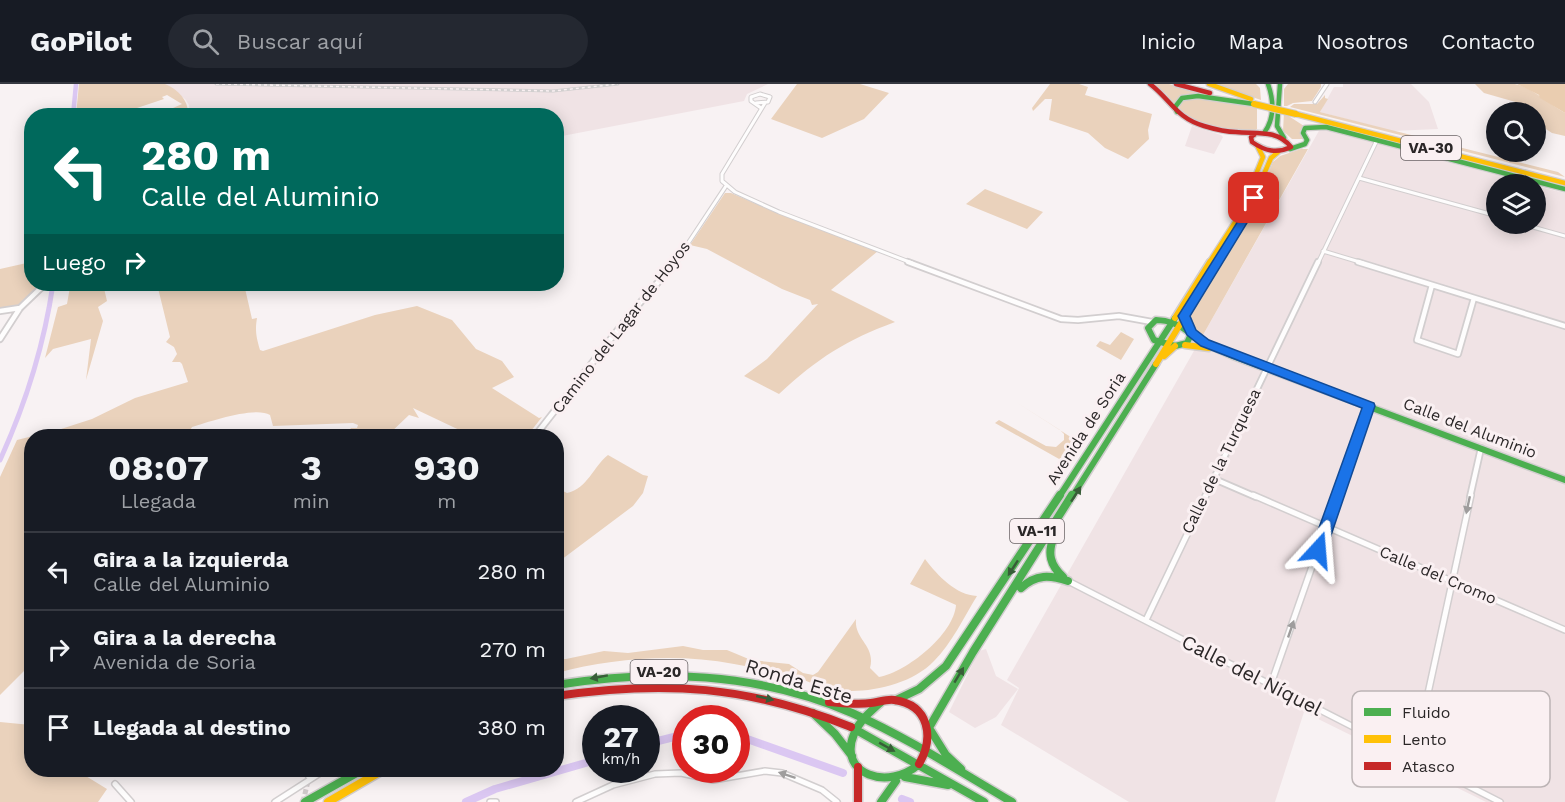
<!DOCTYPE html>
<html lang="es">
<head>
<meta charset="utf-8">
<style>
  :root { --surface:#171b24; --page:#242831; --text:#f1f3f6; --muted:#9ea1a6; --line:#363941 }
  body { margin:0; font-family:"Work Sans",sans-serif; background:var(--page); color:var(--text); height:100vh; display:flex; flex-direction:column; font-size:22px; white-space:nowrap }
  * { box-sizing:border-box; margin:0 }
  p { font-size:20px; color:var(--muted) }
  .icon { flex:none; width:33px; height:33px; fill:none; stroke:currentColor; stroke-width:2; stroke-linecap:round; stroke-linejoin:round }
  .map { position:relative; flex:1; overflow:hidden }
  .sheet { position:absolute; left:24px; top:345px; width:540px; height:348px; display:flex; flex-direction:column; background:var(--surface); border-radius:24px; box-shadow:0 3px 15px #0003 }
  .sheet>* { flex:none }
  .banner { position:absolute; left:24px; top:24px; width:540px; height:183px; border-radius:24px; box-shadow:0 3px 15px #0003; background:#00695c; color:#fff; overflow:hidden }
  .buttons { position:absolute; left:1486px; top:18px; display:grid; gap:12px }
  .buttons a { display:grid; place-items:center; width:60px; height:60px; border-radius:50%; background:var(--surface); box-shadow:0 3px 15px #0003; font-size:30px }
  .speed { position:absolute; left:582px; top:621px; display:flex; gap:12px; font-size:30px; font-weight:700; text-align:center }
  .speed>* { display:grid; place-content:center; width:78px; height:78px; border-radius:50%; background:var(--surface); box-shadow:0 3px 15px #0003; line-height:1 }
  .speed small { font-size:15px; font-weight:400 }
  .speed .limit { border:9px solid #d22; background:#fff; color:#111 }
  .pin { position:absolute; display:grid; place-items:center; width:51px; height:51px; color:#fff; margin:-26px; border-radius:12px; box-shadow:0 3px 9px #0006 }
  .me { position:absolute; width:66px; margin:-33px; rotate:19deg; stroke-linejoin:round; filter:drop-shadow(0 0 4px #0008) }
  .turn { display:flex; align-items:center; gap:21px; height:126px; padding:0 18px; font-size:27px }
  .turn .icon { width:78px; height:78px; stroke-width:2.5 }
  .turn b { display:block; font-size:42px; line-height:51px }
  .then { display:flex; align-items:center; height:57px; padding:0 18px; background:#0003; gap:12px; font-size:22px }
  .eta { display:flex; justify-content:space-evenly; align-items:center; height:102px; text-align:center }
  .eta b { font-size:36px; font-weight:700; line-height:42px }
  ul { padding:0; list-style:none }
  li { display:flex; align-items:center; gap:18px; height:78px; padding:0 18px; border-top:2px solid var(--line) }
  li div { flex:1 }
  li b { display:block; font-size:22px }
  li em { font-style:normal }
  header { display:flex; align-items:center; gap:36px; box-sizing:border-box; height:84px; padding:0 30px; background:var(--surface); border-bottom:2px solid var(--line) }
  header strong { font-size:28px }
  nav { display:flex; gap:33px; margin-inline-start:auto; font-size:21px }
  .search { width:420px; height:54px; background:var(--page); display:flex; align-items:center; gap:15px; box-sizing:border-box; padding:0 21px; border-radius:33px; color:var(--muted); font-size:22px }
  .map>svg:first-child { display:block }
  .built { fill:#f0e3e5 }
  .green { fill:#ead2bc }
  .forest { fill:#eacdb0 }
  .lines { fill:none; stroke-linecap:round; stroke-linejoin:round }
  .canal-far2 { stroke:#dbc7f2; stroke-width:4.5 }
  .canal-far1 { stroke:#dbc7f2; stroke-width:5 }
  .canal { stroke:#dbc7f2; stroke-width:8 }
  .street-tunnel { stroke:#cfc9ca; stroke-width:5; stroke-dasharray:5 3; stroke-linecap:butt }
  .street-far2-casing { stroke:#d2cecf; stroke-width:5 }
  .street-far1-casing { stroke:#d2cecf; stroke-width:8 }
  .street-casing { stroke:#d2cecf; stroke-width:8 }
  .fast-far2-casing { stroke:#d2cecf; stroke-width:7 }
  .fast-far1-casing { stroke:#d2cecf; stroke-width:9 }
  .fast-casing { stroke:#d2cecf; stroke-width:11 }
  .slow-far2-casing { stroke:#d2cecf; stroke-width:7 }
  .slow-far1-casing { stroke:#d2cecf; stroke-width:9 }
  .slow-casing { stroke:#d2cecf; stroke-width:11 }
  .jam-far1-casing { stroke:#d2cecf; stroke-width:7 }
  .jam-casing { stroke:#d2cecf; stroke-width:11 }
  .street-far2 { stroke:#fefdfd; stroke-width:3 }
  .street-far1 { stroke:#fefdfd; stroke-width:4.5 }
  .street { stroke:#fefdfd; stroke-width:5 }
  .fast-far2 { stroke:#4caf50; stroke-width:4.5 }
  .fast-far1 { stroke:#4caf50; stroke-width:6 }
  .fast { stroke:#4caf50; stroke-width:8 }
  .slow-far2 { stroke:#ffc107; stroke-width:4.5 }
  .slow-far1 { stroke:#ffc107; stroke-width:6 }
  .slow { stroke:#ffc107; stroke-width:8 }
  .jam-far1 { stroke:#c62828; stroke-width:4.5 }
  .jam { stroke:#c62828; stroke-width:8 }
  .rail-casing { stroke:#d1cfcf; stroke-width:3 }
  .rail { stroke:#faf0f2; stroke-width:1.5; stroke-dasharray:3; stroke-linecap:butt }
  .slow-bridge-casing { stroke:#d2cecf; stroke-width:8; stroke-linecap:butt }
  .slow-bridge { stroke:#ffc107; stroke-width:6 }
  .oneway { fill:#385d38 }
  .oneway2 { fill:#9f9d9d }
  .route { fill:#1a73e8; stroke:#114b97; stroke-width:1.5 }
  .labels { text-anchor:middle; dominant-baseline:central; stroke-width:6; stroke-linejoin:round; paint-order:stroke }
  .shield { fill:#faf0f2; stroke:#696365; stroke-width:1.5 }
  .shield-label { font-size:15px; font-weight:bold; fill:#2b2728 }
  .street-label { font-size:16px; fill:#2b2728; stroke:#faf0f2 }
  .near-street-label { font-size:20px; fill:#2b2728; stroke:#faf0f2 }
  .key { fill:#faf0f2; stroke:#bcb4b5; stroke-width:1.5 }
  .key-label { font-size:16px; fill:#2b2728 }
</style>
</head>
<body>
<header>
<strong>GoPilot</strong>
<div class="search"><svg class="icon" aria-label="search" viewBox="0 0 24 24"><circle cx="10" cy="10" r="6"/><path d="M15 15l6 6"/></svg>Buscar aquí</div>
<nav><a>Inicio</a><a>Mapa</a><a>Nosotros</a><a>Contacto</a></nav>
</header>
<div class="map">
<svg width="1565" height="718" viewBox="0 0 1565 718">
  <rect width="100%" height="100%" fill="#f8f2f3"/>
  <!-- built -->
  <path class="built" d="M164,0H768L747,10L744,17L557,53L556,32L188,31L189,21L185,15Z
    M1343,0H1411L1429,18L1438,45L1392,47L1320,28L1334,3H1343Z
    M1192,42L1221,51L1223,53L1214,70L1185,62Z
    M1320,45L1532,100H1497V140H1536V102L1565,109V718H1486L1304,628L1275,718H1129L1001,641L1019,604L1007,596Z
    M986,565L996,592L1018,605L996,633L975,644L949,628L979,567Z"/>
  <!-- green -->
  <path class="green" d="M79,0C95,0 154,0 165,0C179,6 189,17 188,31H170L164,28L182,20L167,11L162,13L164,15L116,31H76Z
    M797,0H860L889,9L864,35L822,54L771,35Z
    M1050,0H1079L1088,3L1085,11L1152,30L1148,46L1149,55L1128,75L1105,64L1088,49L1049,36L1052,15H1045L1033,27L1032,24Z
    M1152,0H1169L1226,14C1210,12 1183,5 1173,21L1166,10Z
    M1214,0H1256L1260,4L1261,16Z
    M1288,0H1321V3L1312,17L1293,19L1287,22H1284V5Z
    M1475,0C1488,0 1503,0 1515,0C1533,4 1549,20 1565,29V52L1552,49L1538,40L1536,28H1525L1519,19L1484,9Z
    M1325,11V14L1328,15L1320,28L1558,88L1565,93L1290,23L1294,20H1317Z
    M1186,14H1211L1257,23V45L1252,49H1243C1227,44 1181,38 1178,20Z
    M1284,29L1304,42L1300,47L1303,55H1292L1283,47Z
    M1301,65H1308L1203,251L1212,258L1200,252L1192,243L1190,231L1251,130L1273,78L1280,72Z
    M985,105L1043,128L1027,145L966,120Z
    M725,109H731L777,129L878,167L831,206L895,238C846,256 818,274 779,310L744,292L767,275L818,220L812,221L810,216L782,205L707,165L690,161Z
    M31,178L32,200H40L19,222L0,225V185Z
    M67,200H103L107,217L98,223L103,237L86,296L91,255L53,265L45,274L58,223L67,220L70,203H66Z
    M157,200H244L252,235L257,234C255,246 256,252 260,266L263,267L375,231L417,222L452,236L476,265L502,277L514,293L492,304L539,334L542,333L527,352H472L413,324L419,334L409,331L387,352H345L351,344H357L358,341L353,339L273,342L270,331C255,322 209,338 192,343L187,352H32L31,580L0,611V393L17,356L61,345L92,335L135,314L188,298L182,280L180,278H172L177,270L174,263L166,258L170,253Z
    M1121,248L1134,255L1121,276L1096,262L1100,257L1110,261Z
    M988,300L1080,359L1068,380L995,339L999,336L1046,362L1056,363L1064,356V350L1060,346Z
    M608,371L643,391L648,392L643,409L633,422L557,479V404L567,409C588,404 593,383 608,371Z
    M925,475C938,492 956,511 977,512C964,533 952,559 934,577C911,601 868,610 836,606C824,604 812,599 801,595C779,588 756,584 734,580C676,569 613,574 557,589V575H566L604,567L628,569L683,562L703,566H727L751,576L789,580L803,589L813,591L818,588L856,535C854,556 876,561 870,584L879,593C907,588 954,550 956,521L910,500Z
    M0,638L31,641L32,686H76L107,705L98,718H0Z"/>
  <!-- forest -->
  <path class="forest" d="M1517,0H1565V29L1540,14L1539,11Z"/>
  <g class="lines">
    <!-- canal-far2 -->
    <path class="canal-far2" d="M73,32L76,0"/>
    <!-- canal-far1 -->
    <path class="canal-far1" d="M0,376C26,319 44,262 53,200"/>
    <!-- canal -->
    <path class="canal" d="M736,651L843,689
      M646,660L686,650
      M902,715L910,718
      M466,718L495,705L596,676"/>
    <!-- street-tunnel -->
    <path class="street-tunnel" d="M303,718L308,697"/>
    <!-- street-far2 casing -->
    <g class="street-far2-casing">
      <path id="street-far2" d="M1315,18L1327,0
        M756,19L768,18L770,13L760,10L751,13V17L761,24
        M765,19L722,90V97L735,108L779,128L912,179
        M1359,94L1497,132
        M1522,140L1565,152
        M1323,167L1363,179
        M675,179L726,102
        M1318,179L1377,56"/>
    </g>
    <!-- street-far1 casing -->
    <g class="street-far1-casing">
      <path id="street-far1" d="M908,178L1061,235L1078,236L1119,232L1152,238
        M1358,178L1565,242
        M1432,201L1417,256L1458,270L1474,214
        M0,227L20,224
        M0,255L20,224L45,200
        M535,352L631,229L676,178
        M1212,394L1256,413
        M1205,413L1318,178
        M1337,413L1369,322
        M1470,413L1481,364"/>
    </g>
    <!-- street casing -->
    <g class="street-casing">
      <path id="street" d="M1253,411L1565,546
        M1068,497L1500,718
        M1146,536L1206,411
        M1271,600L1337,411
        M1414,674L1471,411
        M309,693L312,686
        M115,700L131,718
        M275,718L325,686
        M490,718H496
        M576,718L613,701L655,690L681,689L713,696L765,687L782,689L822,706L837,718"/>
    </g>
    <!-- fast-far2 casing -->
    <g class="fast-far2-casing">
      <path id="fast-far2" d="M1280,0L1277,42L1284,54
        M1177,28L1175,23L1182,14L1198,12L1254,20
        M1264,49C1275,34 1274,17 1268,0
        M1307,56L1303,49L1305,44L1326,43L1565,105
        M1290,65L1305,60L1307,56"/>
    </g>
    <!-- fast-far1 casing -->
    <g class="fast-far1-casing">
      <path id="fast-far1" d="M1184,232L1189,245
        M1156,236C1170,236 1180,241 1191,250L1187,259L1175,262L1154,256L1148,244Z
        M1191,250L1206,260L1233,272L1565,396
        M1059,413L1175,234
        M1072,413L1156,280"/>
    </g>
    <!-- fast casing -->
    <g class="fast-casing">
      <path id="fast" d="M1054,453C1047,469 1050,481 1063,493
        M1021,504C1036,490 1050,491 1068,497
        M556,601C657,585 757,588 852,629C908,654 959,687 1012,718
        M896,616L919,605L946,582L1060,411
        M881,618C871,627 859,637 854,650C837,691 889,707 919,680
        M813,629L835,650L852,672
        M930,642L973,568L1072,411
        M851,643L984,718
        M931,647L946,671L961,685
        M905,693L948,701
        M305,718L362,686
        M881,718L896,697"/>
    </g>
    <!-- slow-far2 casing -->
    <g class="slow-far2-casing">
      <path id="slow-far2" d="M1209,0L1251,15
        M1296,30L1565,99
        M1209,179L1239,132L1263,73L1258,63
        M1217,179L1245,134L1271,74L1278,68"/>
    </g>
    <!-- slow-far1 casing -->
    <g class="slow-far1-casing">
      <path id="slow-far1" d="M1175,234L1210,178
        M1185,261L1209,264
        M1164,272L1175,262
        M1156,280L1218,178"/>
    </g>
    <!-- slow casing -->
    <g class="slow-casing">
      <path id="slow" d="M328,718L383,686"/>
    </g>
    <!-- jam-far1 casing -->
    <g class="jam-far1-casing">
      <path id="jam-far1" d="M1150,0C1171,16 1176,34 1204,42C1214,45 1225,48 1236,48C1256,50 1277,45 1291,63C1277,70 1265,67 1252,58L1251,53L1254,51
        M1176,0L1210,9"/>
    </g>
    <!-- jam casing -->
    <g class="jam-casing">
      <path id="jam" d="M556,612C665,596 748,602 851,643
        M829,618C843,619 857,621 871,619C879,618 887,615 894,616C930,621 934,654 919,680
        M858,683V718"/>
    </g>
    <!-- street-far2 -->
    <use href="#street-far2" class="street-far2"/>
    <!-- street-far1 -->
    <use href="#street-far1" class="street-far1"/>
    <!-- street -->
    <use href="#street" class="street"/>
    <!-- fast-far2 -->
    <use href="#fast-far2" class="fast-far2"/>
    <!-- fast-far1 -->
    <use href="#fast-far1" class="fast-far1"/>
    <!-- fast -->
    <use href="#fast" class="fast"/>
    <!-- slow-far2 -->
    <use href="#slow-far2" class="slow-far2"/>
    <!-- slow-far1 -->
    <use href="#slow-far1" class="slow-far1"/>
    <!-- slow -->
    <use href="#slow" class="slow"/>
    <!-- jam-far1 -->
    <use href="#jam-far1" class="jam-far1"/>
    <!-- jam -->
    <use href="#jam" class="jam"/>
    <!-- rail casing -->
    <g class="rail-casing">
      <path id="rail" d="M216,0L553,7L618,0"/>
    </g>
    <!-- rail -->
    <use href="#rail" class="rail"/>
    <!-- slow-bridge casing -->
    <g class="slow-bridge-casing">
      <path id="slow-bridge" d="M1254,20L1296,30"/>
    </g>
    <!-- slow-bridge -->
    <use href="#slow-bridge" class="slow-bridge"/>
  </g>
  <!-- one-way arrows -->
  <defs><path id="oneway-solid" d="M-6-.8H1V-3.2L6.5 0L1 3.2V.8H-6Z" transform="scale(1.5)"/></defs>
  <g class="oneway">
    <use href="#oneway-solid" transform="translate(1076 410) rotate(-57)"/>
    <use href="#oneway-solid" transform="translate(1013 484) rotate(123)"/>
    <use href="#oneway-solid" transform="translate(959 591) rotate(-59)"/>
    <use href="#oneway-solid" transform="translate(599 593) rotate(170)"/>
    <use href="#oneway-solid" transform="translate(765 614) rotate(13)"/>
    <use href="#oneway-solid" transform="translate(887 663) rotate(29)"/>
  </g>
  <g class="oneway2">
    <use href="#oneway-solid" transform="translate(1468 421) rotate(102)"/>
    <use href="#oneway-solid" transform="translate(1291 545) rotate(-71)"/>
    <use href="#oneway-solid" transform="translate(787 691) rotate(-162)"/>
  </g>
  <!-- route -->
  <path class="route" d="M1254,111L1259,114L1250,134L1190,232L1196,246L1209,256L1374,319L1375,322L1326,466L1324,470L1318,472L1313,470L1311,466L1362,324L1201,262L1187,251L1178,232L1240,134L1249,114Z"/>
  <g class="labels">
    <!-- shield labels -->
    <g class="shield">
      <rect x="1401" y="52" width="60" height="24" rx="4.5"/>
      <rect x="1010" y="435" width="54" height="24" rx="4.5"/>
      <rect x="630.5" y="576" width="57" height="24" rx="4.5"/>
    </g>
    <g class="shield-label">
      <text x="1431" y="64">VA-30</text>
      <text x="1037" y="447">VA-11</text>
      <text x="659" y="588">VA-20</text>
    </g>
    <!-- street labels -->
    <g class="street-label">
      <text transform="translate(621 243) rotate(-52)">Camino del Lagar de Hoyos</text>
      <text transform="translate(1086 344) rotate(-57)">Avenida de Soria</text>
      <text transform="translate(1470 344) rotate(21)">Calle del Aluminio</text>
      <text transform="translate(1221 377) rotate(-64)">Calle de la Turquesa</text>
      <text transform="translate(1438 491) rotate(23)">Calle del Cromo</text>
    </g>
    <!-- near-street labels -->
    <g class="near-street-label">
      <text transform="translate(1252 591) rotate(27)">Calle del Níquel</text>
      <text transform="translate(799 597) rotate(17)">Ronda Este</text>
    </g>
  </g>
  <!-- legend -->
  <rect x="1352" y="607" width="198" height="96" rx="9" class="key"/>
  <rect x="1364" y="624" width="27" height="8" fill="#4caf50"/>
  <rect x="1364" y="651" width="27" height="8" fill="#ffc107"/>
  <rect x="1364" y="678" width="27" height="8" fill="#c62828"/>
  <g class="key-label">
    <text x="1402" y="634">Fluido</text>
    <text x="1402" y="661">Lento</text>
    <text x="1402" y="688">Atasco</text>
  </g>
</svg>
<div class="buttons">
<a><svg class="icon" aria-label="search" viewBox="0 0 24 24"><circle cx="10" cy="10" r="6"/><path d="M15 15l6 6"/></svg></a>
<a><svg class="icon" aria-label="layers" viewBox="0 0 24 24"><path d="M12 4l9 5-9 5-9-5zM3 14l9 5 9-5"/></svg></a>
</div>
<div class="speed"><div>27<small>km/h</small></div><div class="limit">30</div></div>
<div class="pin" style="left:1254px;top:114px;background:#d93025"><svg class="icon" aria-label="arrive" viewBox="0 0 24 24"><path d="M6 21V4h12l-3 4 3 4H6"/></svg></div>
<svg class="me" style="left:1318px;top:466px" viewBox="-20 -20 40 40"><path d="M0-17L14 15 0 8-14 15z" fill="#1a73e8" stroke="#fff" stroke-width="4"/></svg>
<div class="banner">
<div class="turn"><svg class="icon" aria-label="left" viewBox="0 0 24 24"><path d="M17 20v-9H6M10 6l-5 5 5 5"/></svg><div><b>280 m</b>Calle del Aluminio</div></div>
<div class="then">Luego<svg class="icon" aria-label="right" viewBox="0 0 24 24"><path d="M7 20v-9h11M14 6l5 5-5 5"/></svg></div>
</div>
<section class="sheet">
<div class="eta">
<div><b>08:07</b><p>Llegada</p></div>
<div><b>3</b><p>min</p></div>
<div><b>930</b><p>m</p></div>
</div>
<ul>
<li><svg class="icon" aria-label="left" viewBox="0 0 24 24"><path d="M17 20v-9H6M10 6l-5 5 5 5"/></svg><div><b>Gira a la izquierda</b><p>Calle del Aluminio</p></div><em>280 m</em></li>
<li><svg class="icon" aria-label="right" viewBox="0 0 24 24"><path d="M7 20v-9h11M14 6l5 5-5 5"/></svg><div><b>Gira a la derecha</b><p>Avenida de Soria</p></div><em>270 m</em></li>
<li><svg class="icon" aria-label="arrive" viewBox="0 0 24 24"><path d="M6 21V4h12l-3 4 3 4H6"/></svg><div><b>Llegada al destino</b></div><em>380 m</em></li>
</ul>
</section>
</div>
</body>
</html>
